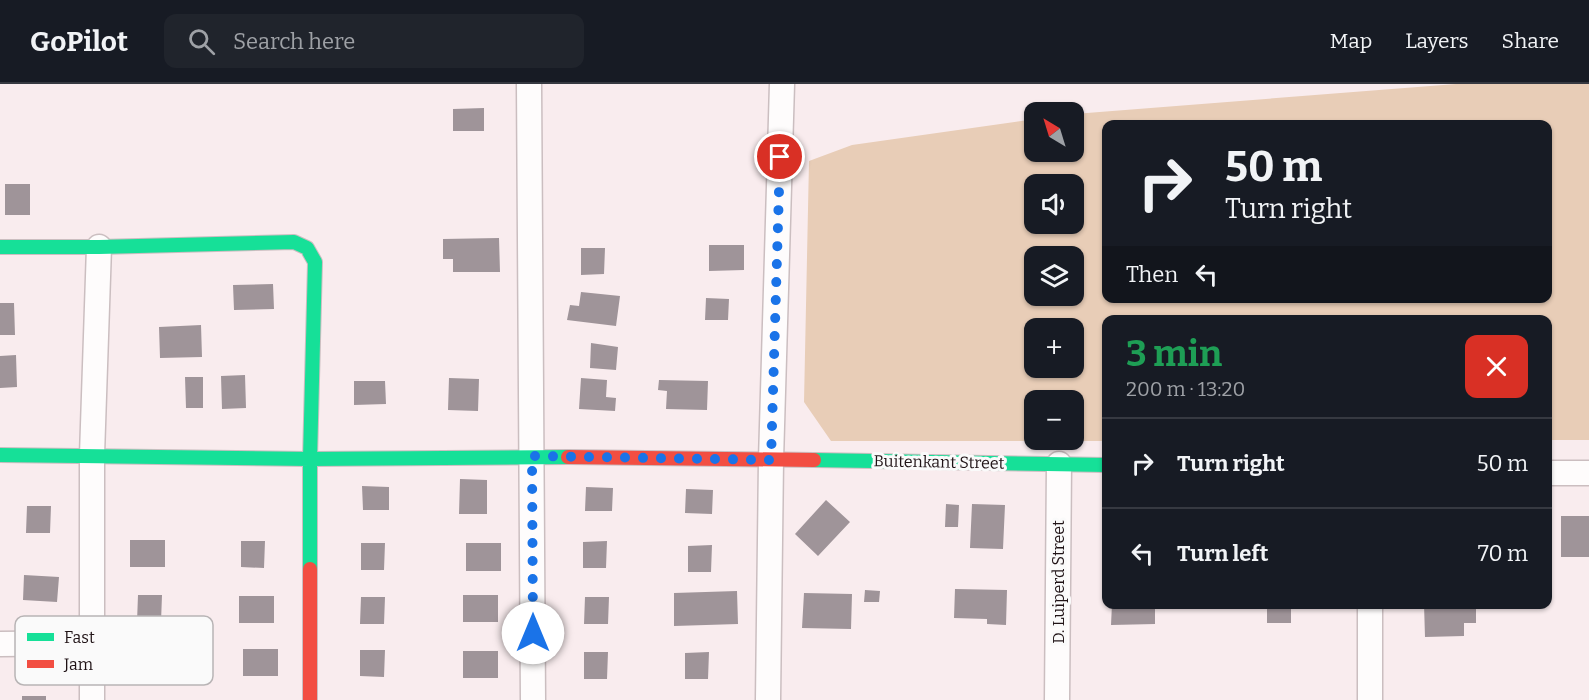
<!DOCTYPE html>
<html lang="en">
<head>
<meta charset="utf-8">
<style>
  :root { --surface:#171b24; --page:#20242c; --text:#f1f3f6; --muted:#9ea1a6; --line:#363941 }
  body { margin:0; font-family:Bitter,serif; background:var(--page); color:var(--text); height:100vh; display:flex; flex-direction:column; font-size:22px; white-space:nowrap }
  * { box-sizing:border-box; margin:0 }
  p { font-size:20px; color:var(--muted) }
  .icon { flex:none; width:33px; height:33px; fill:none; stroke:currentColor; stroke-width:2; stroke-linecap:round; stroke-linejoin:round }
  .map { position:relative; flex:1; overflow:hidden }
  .details { position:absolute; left:1102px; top:231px; width:450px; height:294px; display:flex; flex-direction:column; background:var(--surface); border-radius:12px; box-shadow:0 2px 4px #0004 }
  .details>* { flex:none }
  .hud { position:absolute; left:1102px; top:36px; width:450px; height:183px; border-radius:12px; box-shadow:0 2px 4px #0004; background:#171b24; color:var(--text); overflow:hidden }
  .needle { width:39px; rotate:322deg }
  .fabs { position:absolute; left:1024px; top:18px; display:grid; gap:12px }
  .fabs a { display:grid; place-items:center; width:60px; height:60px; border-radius:12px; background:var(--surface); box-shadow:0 2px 4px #0004; font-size:30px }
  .pin { position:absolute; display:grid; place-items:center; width:51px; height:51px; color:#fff; margin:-26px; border:3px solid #fff; border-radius:50%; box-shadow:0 2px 6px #0007 }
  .me { position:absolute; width:66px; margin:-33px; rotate:0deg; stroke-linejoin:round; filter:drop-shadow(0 0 4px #0008) }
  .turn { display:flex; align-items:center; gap:21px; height:126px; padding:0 24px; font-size:27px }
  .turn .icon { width:78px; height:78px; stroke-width:2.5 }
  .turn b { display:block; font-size:42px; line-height:51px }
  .then { display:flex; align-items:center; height:57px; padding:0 24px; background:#0003; gap:12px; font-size:22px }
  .round { display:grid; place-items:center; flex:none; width:63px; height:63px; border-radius:12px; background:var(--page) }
  .summary { display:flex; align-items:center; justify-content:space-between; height:102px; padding:0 24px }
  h1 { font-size:36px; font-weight:700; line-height:45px; color:#1e9e55 }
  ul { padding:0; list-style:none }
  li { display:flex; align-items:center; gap:18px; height:90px; padding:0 24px; border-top:2px solid var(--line) }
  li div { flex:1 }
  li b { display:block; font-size:22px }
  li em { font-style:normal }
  header { display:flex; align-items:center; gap:36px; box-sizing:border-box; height:84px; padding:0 30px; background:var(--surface); border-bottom:2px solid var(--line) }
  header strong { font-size:28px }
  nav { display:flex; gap:33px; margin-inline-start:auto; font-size:21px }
  .search { width:420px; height:54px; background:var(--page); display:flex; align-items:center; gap:15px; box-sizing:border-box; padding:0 21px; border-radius:12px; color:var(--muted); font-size:22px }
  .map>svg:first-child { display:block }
  .green { fill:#e8cdb7; fill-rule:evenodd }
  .building { fill:#9f9499 }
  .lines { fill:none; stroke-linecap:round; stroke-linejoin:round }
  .street-casing { stroke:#cbbec0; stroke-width:27 }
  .fast-casing { stroke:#cbbec0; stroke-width:16 }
  .jam-casing { stroke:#cbbec0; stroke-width:16 }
  .street { stroke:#fefcfc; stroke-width:24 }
  .fast { stroke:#16e098; stroke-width:14 }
  .jam { stroke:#f24e42; stroke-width:14 }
  .route { stroke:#1a73e8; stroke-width:10; stroke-dasharray:0 18 }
  .labels { text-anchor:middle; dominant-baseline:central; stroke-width:6; stroke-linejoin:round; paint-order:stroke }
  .street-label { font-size:16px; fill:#1f1215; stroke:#fafafa }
  .key { fill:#fafafa; stroke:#b8b4b5; stroke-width:1.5 }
  .key-label { font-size:16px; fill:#1f1215 }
</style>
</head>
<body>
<header>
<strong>GoPilot</strong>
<div class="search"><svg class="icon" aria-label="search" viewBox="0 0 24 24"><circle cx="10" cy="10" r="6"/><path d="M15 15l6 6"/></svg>Search here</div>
<nav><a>Map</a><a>Layers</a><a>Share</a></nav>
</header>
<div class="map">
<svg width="1589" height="616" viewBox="0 0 1589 616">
  <rect width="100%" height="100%" fill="#f9ecee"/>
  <!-- green -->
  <path class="green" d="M1456,0H1589V356H1548V236H1107V357H831L804,318L809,77L852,61L1035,35V68H1074V30ZM1107,40H1548V214H1107ZM1035,100H1074V140H1035ZM1035,172H1074V212H1035ZM1035,244H1074V284H1035ZM1035,316H1074V356H1035Z"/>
  <!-- building -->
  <path class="building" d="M484,24V47H453V25Z
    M5,100H30V131H5Z
    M499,154L500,188H453V175H443V155Z
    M709,161H744V186L709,187Z
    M581,164H605L604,190L581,191Z
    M273,200L274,225L234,226L233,201Z
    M581,208L620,212L616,242L567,236L570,221L579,222Z
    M706,214L729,215L728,236H705Z
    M0,219H14L15,251H0Z
    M201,241L202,273L160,274L159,243Z
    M591,259L618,263L616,286L590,284Z
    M16,271L17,303L0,304V272Z
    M245,291L246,324L222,325L221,292Z
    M185,293H203V324H186Z
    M449,294L479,295L478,327L448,326Z
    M581,294L607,296L606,313L616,314L615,327L579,325Z
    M659,296L708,297L707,326L666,325L667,307L658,306Z
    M354,297H385L386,320L354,321Z
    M460,395L487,396V430H459Z
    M362,402L389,403V426H363Z
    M586,403L613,404L612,427H585Z
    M686,405L713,406L712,430L685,429Z
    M826,416L850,438L818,472L795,450Z
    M946,420L959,421L958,443H945Z
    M972,420L1005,421L1003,465L970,464Z
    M27,422H51L50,449H26Z
    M1561,432H1589V473H1561Z
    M130,456H165V483H130Z
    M241,457H265L264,484L241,483Z
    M607,457L606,484H583V458Z
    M361,459H385L384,486H361Z
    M466,459H501V487H466Z
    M712,461L711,488H688V462Z
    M24,491L59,493L57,518L23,516Z
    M955,505L1007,506L1006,541L987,540V535L954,534Z
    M865,506L880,507L879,518H864Z
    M737,507L738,540L674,542V509Z
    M804,509L852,510L851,545L802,544Z
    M138,511H162L161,538H137Z
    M463,511H498V538H463Z
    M239,512H274V539H239Z
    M361,513H385L384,540H360Z
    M585,513H609L608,540H584Z
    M1112,520H1155V540L1111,541Z
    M1267,520H1291V539H1267Z
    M1424,520H1476V539H1464V552L1425,553Z
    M243,565H278V592H243Z
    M360,566H385L384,593L360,592Z
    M463,567H498V594H463Z
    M584,568H608L607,595H584Z
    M709,568L708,595H685V569Z
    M22,612H46V616H22Z"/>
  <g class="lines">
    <!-- street casing -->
    <g class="street-casing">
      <path id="street" d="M529,0L533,616
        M1548,389H1589
        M1370,520V616
        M0,560L92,559
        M92,616V371L99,163
        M768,616L771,376L782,0
        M1057,616L1059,380"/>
    </g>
    <!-- fast casing -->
    <g class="fast-casing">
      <path id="fast" d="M0,163H99L294,158L307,164L315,178L310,375V485
        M0,371L310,375L568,373
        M814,376L1107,381"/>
    </g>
    <!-- jam casing -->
    <g class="jam-casing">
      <path id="jam" d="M568,373L814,376
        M310,485V616"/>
    </g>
    <!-- street -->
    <use href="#street" class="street"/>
    <!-- fast -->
    <use href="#fast" class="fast"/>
    <!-- jam -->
    <use href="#jam" class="jam"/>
  </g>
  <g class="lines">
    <!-- route -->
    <path class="route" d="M533,549L532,372L771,376L780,73"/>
  </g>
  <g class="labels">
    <!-- street labels -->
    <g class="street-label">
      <text transform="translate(939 378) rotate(1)">Buitenkant Street</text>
      <text transform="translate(1058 498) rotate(-90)">D. Luiperd Street</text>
    </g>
  </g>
  <!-- legend -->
  <rect x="15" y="532" width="198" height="69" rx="9" class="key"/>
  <rect x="27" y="549" width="27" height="8" fill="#16e098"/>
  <rect x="27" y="576" width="27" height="8" fill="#f24e42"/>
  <g class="key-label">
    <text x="64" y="559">Fast</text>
    <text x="64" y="586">Jam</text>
  </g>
</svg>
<div class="fabs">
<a><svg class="needle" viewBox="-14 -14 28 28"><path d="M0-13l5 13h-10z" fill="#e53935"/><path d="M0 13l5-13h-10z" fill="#9ea1a6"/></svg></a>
<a><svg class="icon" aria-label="sound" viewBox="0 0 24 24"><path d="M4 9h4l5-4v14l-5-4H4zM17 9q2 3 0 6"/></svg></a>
<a><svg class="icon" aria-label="layers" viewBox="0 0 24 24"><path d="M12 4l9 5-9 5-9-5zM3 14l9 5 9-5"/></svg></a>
<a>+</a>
<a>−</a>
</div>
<div class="pin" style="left:780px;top:73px;background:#d93025"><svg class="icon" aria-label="arrive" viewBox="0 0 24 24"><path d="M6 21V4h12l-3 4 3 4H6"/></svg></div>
<svg class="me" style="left:533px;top:549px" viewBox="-20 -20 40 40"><circle r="19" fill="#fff"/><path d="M0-13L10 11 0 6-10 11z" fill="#1a73e8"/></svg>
<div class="hud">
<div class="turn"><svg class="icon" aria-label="right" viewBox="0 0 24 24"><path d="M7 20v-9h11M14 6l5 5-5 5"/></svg><div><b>50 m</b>Turn right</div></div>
<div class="then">Then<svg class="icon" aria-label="left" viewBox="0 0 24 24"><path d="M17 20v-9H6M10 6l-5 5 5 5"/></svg></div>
</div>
<section class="details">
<div class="summary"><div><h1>3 min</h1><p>200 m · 13:20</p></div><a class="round" style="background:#d93025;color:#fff"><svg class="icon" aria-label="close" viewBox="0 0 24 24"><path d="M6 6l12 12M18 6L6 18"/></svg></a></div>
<ul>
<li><svg class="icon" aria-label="right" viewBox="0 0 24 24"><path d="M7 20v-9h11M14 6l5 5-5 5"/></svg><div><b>Turn right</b></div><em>50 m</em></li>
<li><svg class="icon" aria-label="left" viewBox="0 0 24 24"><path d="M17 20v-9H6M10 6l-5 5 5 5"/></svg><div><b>Turn left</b></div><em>70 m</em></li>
</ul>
</section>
</div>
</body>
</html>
